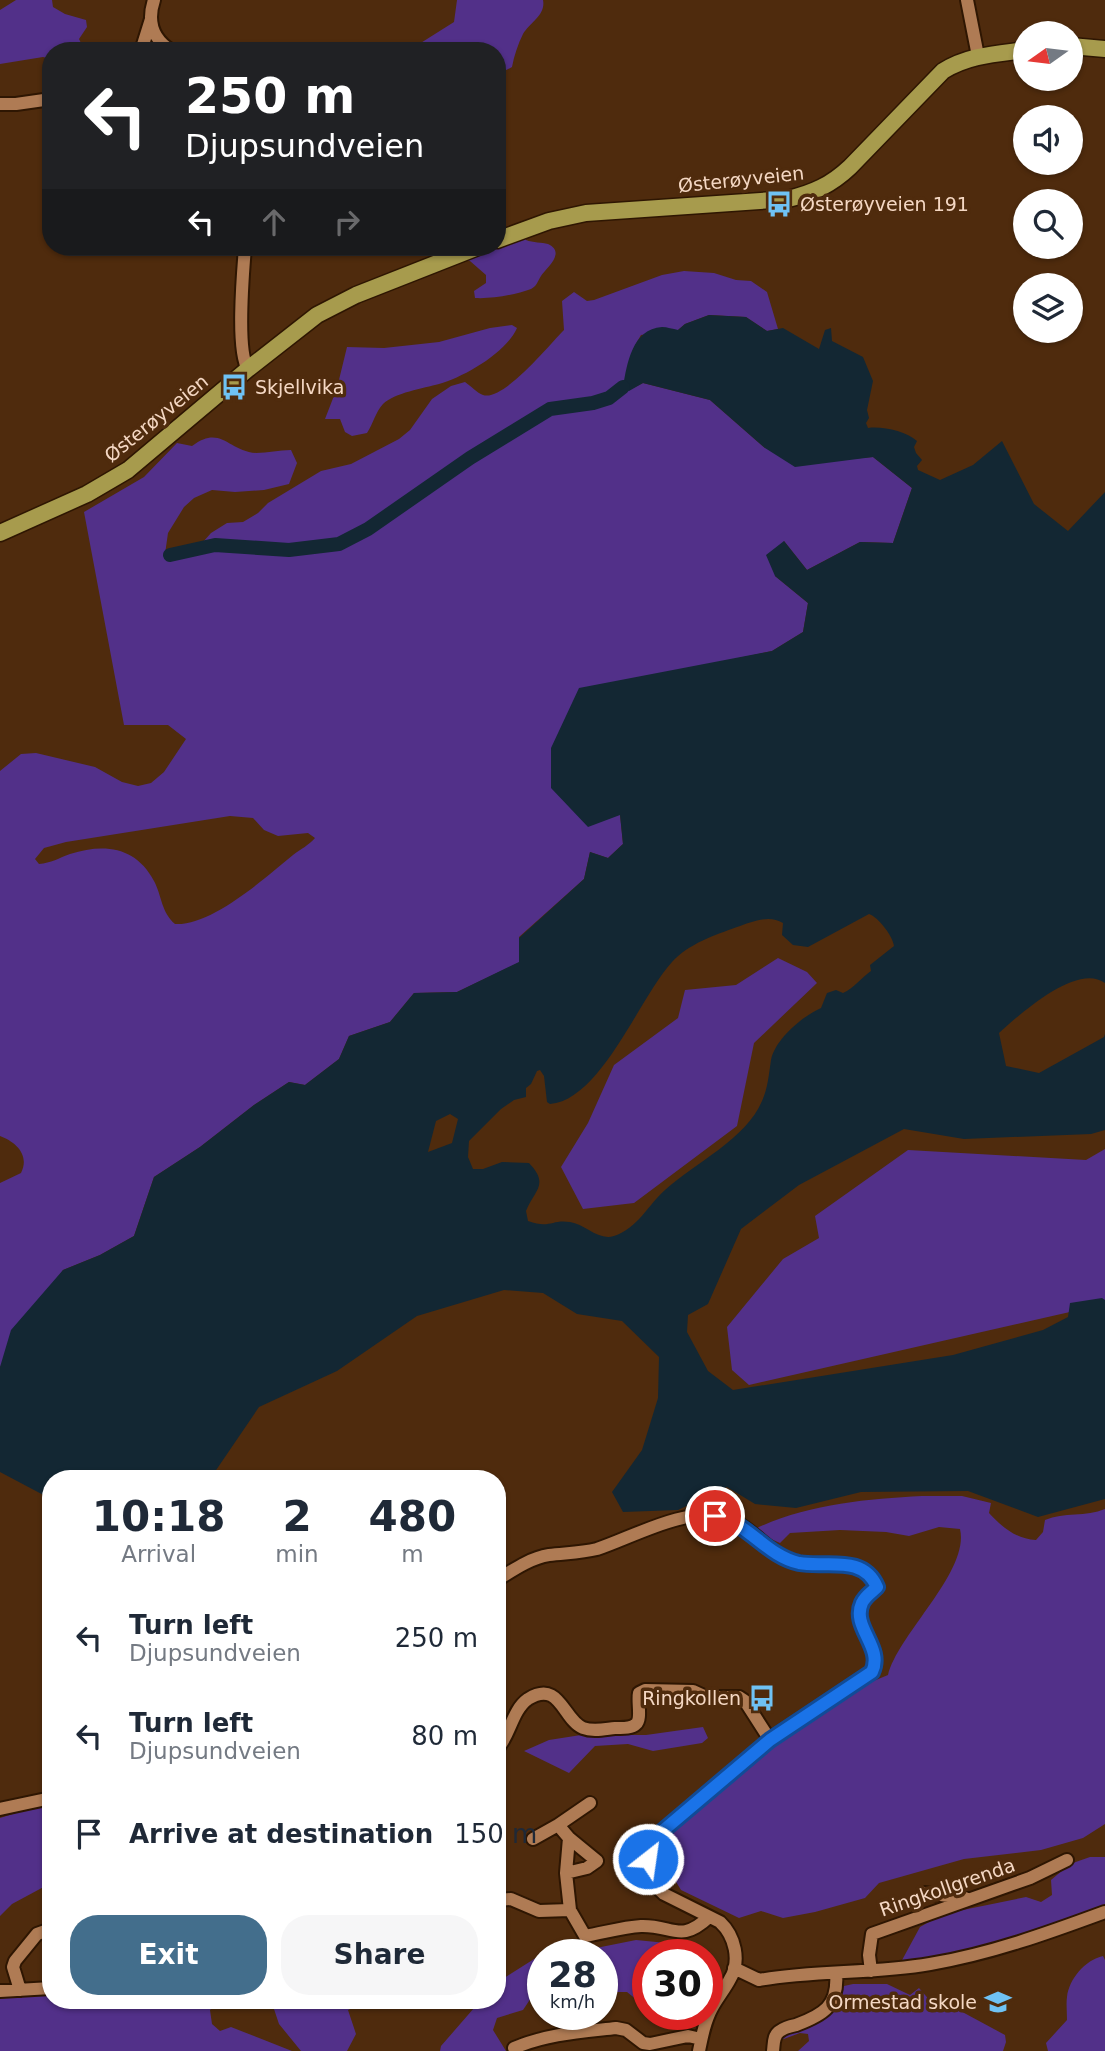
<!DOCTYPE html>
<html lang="en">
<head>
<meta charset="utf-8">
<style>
  :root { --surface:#fff; --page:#f6f6f7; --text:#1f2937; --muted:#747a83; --accent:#436e8c }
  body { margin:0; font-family:"DejaVu Sans",sans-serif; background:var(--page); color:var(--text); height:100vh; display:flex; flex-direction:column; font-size:26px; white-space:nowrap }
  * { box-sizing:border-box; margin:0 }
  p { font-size:23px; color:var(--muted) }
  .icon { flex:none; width:38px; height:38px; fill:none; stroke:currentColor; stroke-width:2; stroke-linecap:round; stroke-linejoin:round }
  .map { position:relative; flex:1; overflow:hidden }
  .drawer { position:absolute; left:42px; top:1470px; width:464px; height:539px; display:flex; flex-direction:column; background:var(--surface); border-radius:28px; box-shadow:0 2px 5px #0004 }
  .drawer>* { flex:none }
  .top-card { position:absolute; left:42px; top:42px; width:464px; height:214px; border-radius:28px; box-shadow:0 2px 5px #0004; background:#202124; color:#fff; overflow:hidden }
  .needle { width:46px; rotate:256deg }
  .tools { position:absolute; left:1013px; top:21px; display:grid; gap:14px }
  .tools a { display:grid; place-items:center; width:70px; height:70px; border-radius:50%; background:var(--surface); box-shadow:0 2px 5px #0004; font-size:35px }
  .speed { position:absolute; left:527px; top:1939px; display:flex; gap:14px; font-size:35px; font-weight:700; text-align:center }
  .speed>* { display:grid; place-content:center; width:91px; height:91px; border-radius:50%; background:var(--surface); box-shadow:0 2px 5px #0004; line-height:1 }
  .speed small { font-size:18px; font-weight:400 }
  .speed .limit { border:10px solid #d22; background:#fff; color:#111 }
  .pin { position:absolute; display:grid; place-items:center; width:60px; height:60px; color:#fff; margin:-30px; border:4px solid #fff; border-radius:50%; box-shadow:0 2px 7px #0007 }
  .me { position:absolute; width:77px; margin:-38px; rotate:30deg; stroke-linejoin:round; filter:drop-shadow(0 0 5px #0008) }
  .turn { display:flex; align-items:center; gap:24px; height:147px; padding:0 28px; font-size:32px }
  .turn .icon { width:91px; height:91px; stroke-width:2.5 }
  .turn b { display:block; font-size:49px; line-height:60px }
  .lanes { display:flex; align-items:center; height:66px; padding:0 28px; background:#0003; justify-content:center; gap:35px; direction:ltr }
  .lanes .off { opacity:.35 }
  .eta { display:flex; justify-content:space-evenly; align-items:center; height:119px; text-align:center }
  .eta b { font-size:42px; font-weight:600; line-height:49px }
  .action { display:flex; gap:14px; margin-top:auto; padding:14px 28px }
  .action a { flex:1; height:80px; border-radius:28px; background:var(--accent); color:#fff; font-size:28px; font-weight:600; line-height:80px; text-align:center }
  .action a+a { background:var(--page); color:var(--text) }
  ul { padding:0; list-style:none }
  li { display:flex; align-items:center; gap:21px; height:98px; padding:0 28px }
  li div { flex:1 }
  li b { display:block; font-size:26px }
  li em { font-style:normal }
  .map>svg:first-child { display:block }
  .green { fill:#523089; fill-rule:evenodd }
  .water { fill:#132733; fill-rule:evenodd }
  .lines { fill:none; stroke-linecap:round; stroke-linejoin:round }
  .river { stroke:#132733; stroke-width:14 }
  .minor-casing { stroke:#2e1602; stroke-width:16 }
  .major-casing { stroke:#2e1602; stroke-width:19 }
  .minor { stroke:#af7b54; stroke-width:12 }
  .major { stroke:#a79b4d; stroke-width:16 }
  .route-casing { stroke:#114b97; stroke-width:18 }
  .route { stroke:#1a73e8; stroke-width:12 }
  .labels { text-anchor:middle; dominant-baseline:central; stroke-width:7; stroke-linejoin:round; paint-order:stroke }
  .street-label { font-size:19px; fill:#f5d8c4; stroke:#4f2b0d }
  .poi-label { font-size:19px; fill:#f5d8c4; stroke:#4f2b0d; text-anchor:start }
</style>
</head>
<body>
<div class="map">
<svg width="1105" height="2051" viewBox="0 0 1105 2051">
  <rect width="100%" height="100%" fill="#4f2b0d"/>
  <!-- green -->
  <path class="green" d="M16,0H52L53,7L65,14L86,20L87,27L79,39L85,51H51V59L43,57L0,64V10Z
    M457,0H543C546,15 530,22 523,34C518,44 514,56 512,67L497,75V51H408L454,22Z
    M526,233V240C533,243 542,242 548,244C567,253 545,269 541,276C537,282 537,286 531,289C515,295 491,299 475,298L474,291L486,283V275L470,261H458L497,247Z
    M684,271L714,273L736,280L751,281L767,292L778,329L767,331L746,317L709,315L685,324L678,330L641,335C629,355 626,367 629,390L643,383L710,400L765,448L839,460L873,457L912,488L893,543L860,542L807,570L784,541L775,576L808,603L803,632L772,651L739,658L620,814L623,844L608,858L590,852L584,879L519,937L520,962L457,992L414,993L390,1022L349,1036L339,1059L305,1085L289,1082L254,1105L200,1147L154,1177L134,1236L100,1255L63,1270L0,1367V1183L21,1173C30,1155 16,1142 0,1136V771L21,754L36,753L95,767L122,782L138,786L151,783L164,772L186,739L168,725H124L84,512L144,477L177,443L192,446C221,424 228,451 256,453C268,453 279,450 291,450L297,463L289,484L264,490L235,492L212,490L194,498L184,507L168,533L165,554L204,550L203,542L211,533L227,523L243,522L258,513L268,503L321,471L351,464L399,439L410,430L432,399L451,386L465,382C471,386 477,393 483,395C503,402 550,344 564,330L562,301L574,292L587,301L594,300L662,275ZM230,816L253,818L264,830L278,836L308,833L315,838C309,845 301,849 293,855C266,877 212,926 175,924C161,912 162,896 154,881C136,847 105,843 70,854C59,858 51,863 39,864L35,859L44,848L66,842Z
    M512,325L517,328C506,353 464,377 439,384C424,388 394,393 383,404C376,411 373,424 367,433L352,436L345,432L340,419H325L337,388L347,347L384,348L439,342L490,328Z
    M778,958L807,972L817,983L754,1043L737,1126L634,1203L583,1209L561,1167L588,1123L614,1065L678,1018L685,990L736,985Z
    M1105,1149V1304L749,1385L732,1370L727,1327L783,1259L819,1238L815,1216L908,1150L1086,1160Z
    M922,1496H962L991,1503L989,1513C1002,1527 1016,1539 1036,1540L1043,1532L1045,1520C1064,1512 1086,1517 1105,1509V1824L1083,1838L1041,1850L964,1859L879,1883L865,1898L815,1912L783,1918L761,1911L739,1918L681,1890L661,1857L666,1835L762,1754L854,1689L888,1675C898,1634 970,1571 960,1529L939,1527L909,1536L886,1532L840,1530L790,1533L780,1543L762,1535L757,1528C808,1504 867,1499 922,1496Z
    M703,1727L708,1738L702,1743L653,1751L628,1744L595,1746L569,1773L524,1751L549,1740L581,1735H646Z
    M51,1802V1883L12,1904L0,1916V1818Z
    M1090,1857H1105V1907L1076,1918L944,1958L901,1962L920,1927L943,1914L1026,1897L1041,1902L1052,1895L1051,1880L1070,1864Z
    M636,1940L677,1944L703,1955H648L647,2008L627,1992H602V1955H542V1985L539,1986L523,2010L497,2018L493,2030L506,2051H440L441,2046L481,2000H497V1984L501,1980L542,1954L578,1943L586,1950Z
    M1103,1956L1105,1960V2051H1048L1046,2043L1067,2020C1067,2012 1066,2004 1067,1997C1069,1979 1085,1960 1103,1956Z
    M853,1984H887L910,1995L919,1988L932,2003L942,2001L1005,2035L1006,2042L1003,2051H798L809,2041L808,2034L800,2033L781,2040L779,2036C814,2023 830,2023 844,1986Z
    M51,1995V2000H219L210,2010L212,2024L220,2031L231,2027L292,2051H0V1996Z
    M271,2000H366V2002L348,2010L356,2034L347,2051H301L279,2024Z"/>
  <!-- water -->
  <path class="water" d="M709,315L746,317L767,331L783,328L819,349L825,330L831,328L832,341L863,357L873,381L867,410L869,418L866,423L868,428C882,426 906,431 917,441L914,447L916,453L922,460L917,466L918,470L940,480L973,465L1002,441L1034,504L1068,531L1105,492V983C1077,962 1019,1015 999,1033L1006,1066L1039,1073L1104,1037L1105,1034V1130L1091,1134L964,1139L904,1129L799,1185L741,1229L708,1304L688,1315L687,1332L708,1371L733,1390L953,1355L1043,1330L1068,1317L1070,1303L1102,1298L1105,1300V1499L1038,1517L968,1491L861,1492L796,1508L755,1504L727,1487L678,1510L623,1512L612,1492L642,1450L658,1398L659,1357L622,1321L577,1314L543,1293L504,1290L417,1316L337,1371L259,1407L210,1479H51V1499L0,1472V1367L11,1330L63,1270L100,1255L134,1236L154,1177L200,1147L254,1105L289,1082L305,1085L339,1059L349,1036L390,1022L414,993L457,992L519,962V938L584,879L590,852L608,858L623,844L620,815L588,827L551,788V748L579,688L772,651L803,632L808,603L775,576L766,555L784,541L807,570L860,542L893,543L912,488L873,457L795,467L765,448L710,400L643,383L629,391L623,387C627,364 632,329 662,327C667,327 673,329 678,330L685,324ZM869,914C878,917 893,936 894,946L870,965L871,971C861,978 854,988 843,993L836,990L827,993L821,1008C803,1016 775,1039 771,1060C769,1073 768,1088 762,1101C746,1139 695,1163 665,1190C649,1204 637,1229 614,1236C598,1241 585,1224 570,1222C552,1219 550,1229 528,1221L526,1211C534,1190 550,1185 529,1163L502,1162L483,1169H473L468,1157L469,1141L501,1109L514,1100L526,1097V1088L531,1084L537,1071L540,1070L544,1076L547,1102L550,1104C601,1100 639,998 672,962C688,944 715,935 737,927C751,922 769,914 783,923L782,935L793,945L808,947ZM450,1114L458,1119L452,1143L428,1152L436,1121Z"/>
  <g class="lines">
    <!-- river -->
    <path class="river" d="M170,555L215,545L289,550L339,544L368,529L470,458L550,409L593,403L609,398L623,387"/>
    <!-- minor casing -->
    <g class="minor-casing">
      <path id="minor" d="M154,0C147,21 152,39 172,51
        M967,0L978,56
        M141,51L151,19
        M0,104H16L51,99
        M245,247C243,272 236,351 248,369
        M497,1580C513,1570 530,1558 549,1555C565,1553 581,1553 597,1549C633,1537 685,1507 724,1517C753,1525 770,1558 801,1563C828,1567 863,1555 877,1587C872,1592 865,1596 862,1603C850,1627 884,1647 872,1672L770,1740L659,1834C643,1857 643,1875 664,1894L720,1922C735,1936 741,1961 730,1979C725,1989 717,1998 712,2008C705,2021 702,2036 699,2051
        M497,1749C510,1736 512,1710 528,1699C560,1679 563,1720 583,1728C593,1732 605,1729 615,1728C621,1728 631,1729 636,1724C642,1719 637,1701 639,1693L645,1690L693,1691L706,1697H739L745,1701L770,1740
        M0,1809L51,1798
        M569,1838L566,1873L570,1910
        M533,1839L558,1825
        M566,1873L587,1868L597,1861L569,1838L558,1825L590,1803
        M924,1893L965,1898
        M497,1900L511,1899L539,1911L570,1910L585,1936C603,1933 623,1927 641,1926C673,1925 680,1944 709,1917
        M734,1968L759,1980C815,1970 873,1974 930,1964C990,1954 1048,1933 1105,1912
        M871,1971L869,1955L872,1934L1030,1878L1067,1860
        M20,1990L13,1967L15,1961L37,1934L51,1929
        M0,1991L51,1988
        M514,2048C547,2034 581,2032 616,2028L626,2030L643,2043L650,2044L688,2036L701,2039
        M773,2051C774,2044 773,2035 780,2031C784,2028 791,2026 796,2025C823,2015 839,2006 836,1973"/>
    </g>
    <!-- major casing -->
    <g class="major-casing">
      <path id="major" d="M1071,46L1105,49
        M497,240L549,221L586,213L788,199C813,193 831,185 850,167L943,71C969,55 996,54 1026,50
        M0,533L87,494L128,470L248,369L317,315L356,295L478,247"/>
    </g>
    <!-- minor -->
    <use href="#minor" class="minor"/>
    <!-- major -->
    <use href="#major" class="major"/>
  </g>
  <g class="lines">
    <!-- route casing -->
    <g class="route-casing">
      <path id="route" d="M648,1859L650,1847L659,1834L770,1740L872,1672C884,1647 851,1627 862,1603C865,1596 872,1592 877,1587C863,1554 826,1568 799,1563C766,1556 748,1522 715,1516"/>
    </g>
    <!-- route -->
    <use href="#route" class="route"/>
  </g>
  <!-- icons -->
  <defs>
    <g id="bus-bare" transform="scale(2.1)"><path d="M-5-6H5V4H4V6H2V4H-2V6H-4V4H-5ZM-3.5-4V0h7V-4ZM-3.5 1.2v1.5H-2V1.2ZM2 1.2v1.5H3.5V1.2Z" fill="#6fc2f4" stroke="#4f2b0d" stroke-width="2.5" paint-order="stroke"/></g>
    <g id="school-bare" transform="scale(2.1)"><path d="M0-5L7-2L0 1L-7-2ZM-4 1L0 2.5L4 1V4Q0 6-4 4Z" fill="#6fc2f4" stroke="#4f2b0d" stroke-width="2.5" paint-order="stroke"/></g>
  </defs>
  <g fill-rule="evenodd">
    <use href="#bus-bare" x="779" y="204"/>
    <use href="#bus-bare" x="234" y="387"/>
    <use href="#bus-bare" x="762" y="1698"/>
    <use href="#school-bare" x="998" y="2002"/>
  </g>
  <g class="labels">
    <!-- street labels -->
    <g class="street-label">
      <text transform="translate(741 179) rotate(-6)">Østerøyveien</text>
      <text transform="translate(156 418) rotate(-39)">Østerøyveien</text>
      <text transform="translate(947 1887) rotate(-19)">Ringkollgrenda</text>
    </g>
    <!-- poi labels -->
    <g class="poi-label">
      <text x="800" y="204">Østerøyveien 191</text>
      <text x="255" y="387">Skjellvika</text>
      <text x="741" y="1698" text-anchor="end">Ringkollen</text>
      <text x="977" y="2002" text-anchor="end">Ormestad skole</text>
    </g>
  </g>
</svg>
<div class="tools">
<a><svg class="needle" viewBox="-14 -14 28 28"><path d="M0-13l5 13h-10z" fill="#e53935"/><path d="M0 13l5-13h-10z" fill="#747a83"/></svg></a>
<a><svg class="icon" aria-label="sound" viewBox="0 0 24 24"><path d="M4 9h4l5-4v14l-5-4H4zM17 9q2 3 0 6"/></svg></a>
<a><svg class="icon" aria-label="search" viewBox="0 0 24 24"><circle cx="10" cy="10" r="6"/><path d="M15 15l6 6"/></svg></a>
<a><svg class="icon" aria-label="layers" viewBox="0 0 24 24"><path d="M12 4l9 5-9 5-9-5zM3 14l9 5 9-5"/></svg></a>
</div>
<div class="speed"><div>28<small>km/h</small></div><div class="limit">30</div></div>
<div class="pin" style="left:715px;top:1516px;background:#d93025"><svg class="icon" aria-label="arrive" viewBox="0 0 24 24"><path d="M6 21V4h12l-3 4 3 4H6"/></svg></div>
<svg class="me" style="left:648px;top:1859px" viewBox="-20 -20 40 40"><circle r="17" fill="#1a73e8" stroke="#fff" stroke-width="3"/><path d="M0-11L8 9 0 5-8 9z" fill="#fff"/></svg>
<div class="top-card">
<div class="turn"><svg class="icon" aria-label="left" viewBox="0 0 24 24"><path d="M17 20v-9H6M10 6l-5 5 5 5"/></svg><div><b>250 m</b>Djupsundveien</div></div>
<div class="lanes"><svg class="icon" aria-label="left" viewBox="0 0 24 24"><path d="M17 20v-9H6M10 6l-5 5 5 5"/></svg><svg class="icon off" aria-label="ahead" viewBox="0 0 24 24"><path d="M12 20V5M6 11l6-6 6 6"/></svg><svg class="icon off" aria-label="right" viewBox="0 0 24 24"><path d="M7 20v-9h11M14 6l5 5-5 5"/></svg></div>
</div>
<section class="drawer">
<div class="eta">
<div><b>10:18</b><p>Arrival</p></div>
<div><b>2</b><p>min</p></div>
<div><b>480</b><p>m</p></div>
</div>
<ul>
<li><svg class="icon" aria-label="left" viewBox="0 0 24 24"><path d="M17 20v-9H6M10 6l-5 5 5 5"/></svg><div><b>Turn left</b><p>Djupsundveien</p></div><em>250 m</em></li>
<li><svg class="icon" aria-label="left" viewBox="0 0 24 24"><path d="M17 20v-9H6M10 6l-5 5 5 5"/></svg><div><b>Turn left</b><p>Djupsundveien</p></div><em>80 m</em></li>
<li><svg class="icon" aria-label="arrive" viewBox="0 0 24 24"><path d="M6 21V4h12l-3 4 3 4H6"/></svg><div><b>Arrive at destination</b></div><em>150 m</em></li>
</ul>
<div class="action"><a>Exit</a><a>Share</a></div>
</section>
</div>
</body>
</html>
